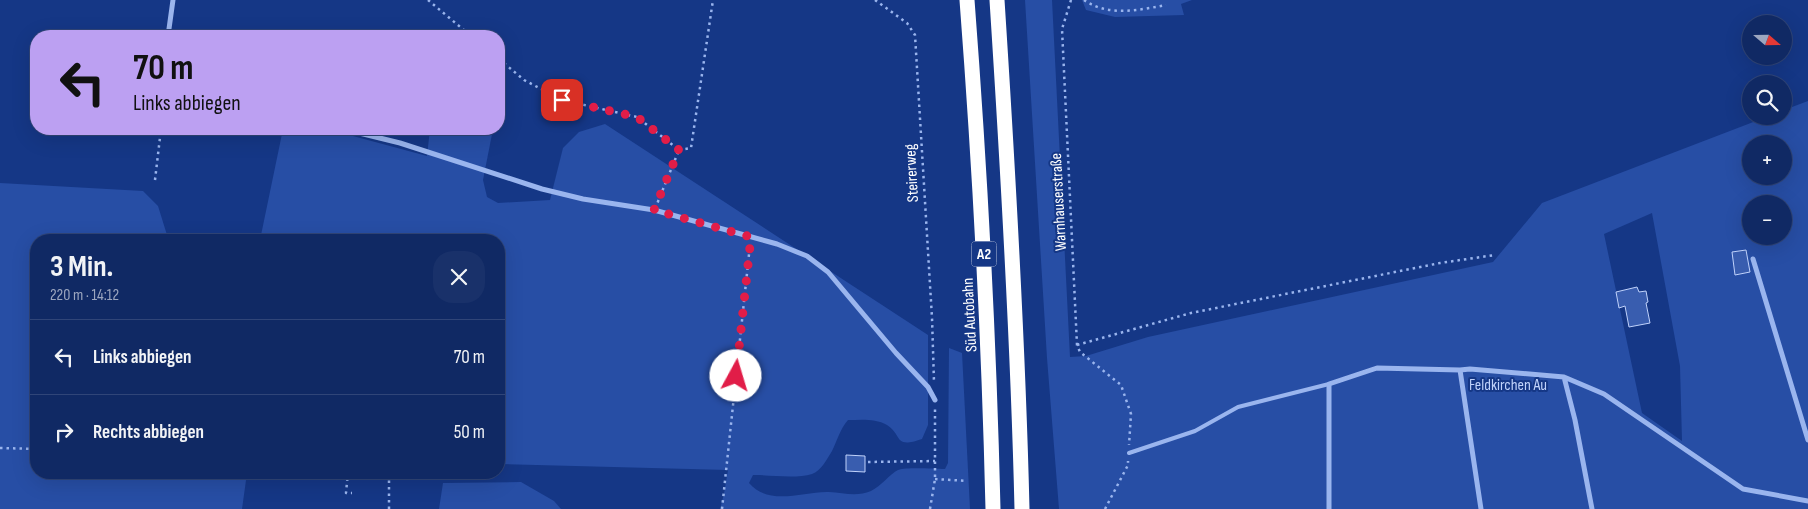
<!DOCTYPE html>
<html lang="de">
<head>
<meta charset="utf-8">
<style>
  :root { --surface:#102964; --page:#19316a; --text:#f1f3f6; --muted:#9ca6bf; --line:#304578 }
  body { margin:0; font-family:"Sofia Sans Condensed",sans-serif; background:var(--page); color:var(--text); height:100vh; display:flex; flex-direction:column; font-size:19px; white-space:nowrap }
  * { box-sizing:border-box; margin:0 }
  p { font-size:16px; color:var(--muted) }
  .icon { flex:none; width:28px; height:28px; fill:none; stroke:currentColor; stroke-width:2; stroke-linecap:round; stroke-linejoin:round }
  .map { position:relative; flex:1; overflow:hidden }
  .side { position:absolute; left:30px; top:234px; width:475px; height:245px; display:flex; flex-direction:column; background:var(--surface); border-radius:20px; box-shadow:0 5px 20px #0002,0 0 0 1px var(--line) }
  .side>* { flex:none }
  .top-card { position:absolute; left:30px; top:30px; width:475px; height:105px; border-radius:20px; box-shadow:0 5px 20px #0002,0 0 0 1px var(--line); background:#bca0f2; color:#111; overflow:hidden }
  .needle { width:32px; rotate:110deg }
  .controls { position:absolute; left:1742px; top:15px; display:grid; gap:10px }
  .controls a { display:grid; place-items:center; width:50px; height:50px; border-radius:50%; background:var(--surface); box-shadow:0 5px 20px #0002,0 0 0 1px var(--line); font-size:25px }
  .pin { position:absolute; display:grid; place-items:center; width:42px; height:42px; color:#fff; margin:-21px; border-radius:10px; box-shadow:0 2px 8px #0006 }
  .me { position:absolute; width:55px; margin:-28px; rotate:6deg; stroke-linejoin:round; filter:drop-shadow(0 0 4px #0008) }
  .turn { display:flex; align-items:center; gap:18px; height:105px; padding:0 20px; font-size:22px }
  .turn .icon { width:65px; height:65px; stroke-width:2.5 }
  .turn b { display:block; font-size:35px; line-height:42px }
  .round { display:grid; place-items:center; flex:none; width:52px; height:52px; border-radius:20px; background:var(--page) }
  .head { display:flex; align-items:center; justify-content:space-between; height:85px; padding:0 20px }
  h1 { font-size:30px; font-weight:700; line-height:38px }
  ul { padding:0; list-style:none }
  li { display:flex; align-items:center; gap:15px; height:75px; padding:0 20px; border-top:1px solid var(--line) }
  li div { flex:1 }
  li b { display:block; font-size:19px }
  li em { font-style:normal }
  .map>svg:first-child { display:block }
  .green { fill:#274ea5; fill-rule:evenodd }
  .building { fill:#395daf; stroke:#c0d2fb }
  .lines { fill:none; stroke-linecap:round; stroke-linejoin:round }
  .path { stroke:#9ab5ee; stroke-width:2.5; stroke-dasharray:2.5 4; stroke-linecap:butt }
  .service { stroke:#9ab5ee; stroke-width:4 }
  .minor { stroke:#9ab5ee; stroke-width:5 }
  .motorway { stroke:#fff; stroke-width:15 }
  .route { stroke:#e11d48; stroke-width:9; stroke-dasharray:0 16.2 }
  .labels { text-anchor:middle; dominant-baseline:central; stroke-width:4; stroke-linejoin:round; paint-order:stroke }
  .shield { fill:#153786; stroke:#b9c3db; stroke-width:1 }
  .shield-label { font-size:15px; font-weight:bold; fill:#fff }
  .street-label { font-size:16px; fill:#fff; stroke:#153786 }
  .park-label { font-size:16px; fill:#c0d2fb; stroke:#153786 }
</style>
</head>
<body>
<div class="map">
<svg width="1808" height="509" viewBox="0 0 1808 509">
  <rect width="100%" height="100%" fill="#153786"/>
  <!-- green -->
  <path class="green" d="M1025,0H1052L1070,357L1086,356L1148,337L1493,262L1542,203L1769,116H1784V110L1808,101V509H1059L1047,358ZM1751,144H1784V176H1751ZM1751,204H1784V236H1751ZM1652,213L1680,366L1682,441L1642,413L1604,234Z
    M1082,0H1192L1181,4L1184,15L1115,17L1086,10Z
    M605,124L928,335V425L922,439C893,449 903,435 887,425C875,418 860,420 848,420C840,429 837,441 832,451C827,459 821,471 812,474C796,479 770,475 753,475L749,483C770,507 803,491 829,492C844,493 857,497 871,491C881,486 890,474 898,470C908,467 933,469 945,469L948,463L949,348L962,353L970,509H720L724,494L728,470L499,464V240H260L283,129H327L427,156L430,129H493L483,180L487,197L498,203L550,200L563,148L579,132Z
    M0,183L143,191L158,206L167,235L166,240H36V472L247,473L242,509H0Z
    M521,482L554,501L561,509H439L443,483Z"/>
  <!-- building -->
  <path class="building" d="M1746,250L1750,272L1735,275L1732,252Z
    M1637,287L1639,292L1646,291L1648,302L1646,303L1650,323L1629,327L1625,306L1619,308L1616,292Z
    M846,455L865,456V472L846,471Z"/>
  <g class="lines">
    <!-- path -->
    <path class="path" d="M428,0L471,36
      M875,0L907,23L915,35L932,318L934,382
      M1071,0L1062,29L1077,345L1080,352L1121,385L1131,414L1129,445
      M1084,0C1108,17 1139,10 1166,5
      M499,59L524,80L562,100L637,117L679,150L657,204
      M679,150L691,148L713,0
      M155,180L161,129
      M1077,345L1191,313L1440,263L1495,255
      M0,448L36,449
      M868,462L935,461
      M348,472L346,493H352
      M935,479L967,481
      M389,509V472
      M722,509L750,245
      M930,509L935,479V407
      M1105,509L1128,465V461"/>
    <!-- service -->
    <path class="service" d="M1129,453L1195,431L1238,407L1329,384"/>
    <!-- minor -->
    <path class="minor" d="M168,36L173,0
      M343,129L400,143L542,189L583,199L654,210L777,244L807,256L828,272L896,353L928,387L935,400
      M1753,259L1808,440
      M1460,370L1481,509
      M1564,377L1575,420L1592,509
      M1329,509V384L1377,368L1460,370L1470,369L1564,377L1604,394L1743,489L1808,501"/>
    <!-- motorway -->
    <path class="motorway" d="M967,0C980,170 989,339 993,509
      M997,0C1008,170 1018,339 1022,509"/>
  </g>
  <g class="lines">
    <!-- route -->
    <path class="route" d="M562,100L637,117L679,150L654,210L751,237L736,376"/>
  </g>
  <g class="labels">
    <!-- shield labels -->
    <rect class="shield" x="971.5" y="241.5" width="25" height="25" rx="4"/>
    <g class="shield-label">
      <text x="984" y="254">A2</text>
    </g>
    <!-- street labels -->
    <g class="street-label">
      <text transform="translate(912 173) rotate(-93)">Steirerweg</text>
      <text transform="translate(1059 202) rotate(-93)">Warnhauserstraße</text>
      <text transform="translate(970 315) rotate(-93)">Süd Autobahn</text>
    </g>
    <!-- park labels -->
    <g class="park-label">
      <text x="1508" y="385">Feldkirchen Au</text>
    </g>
  </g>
</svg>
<div class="controls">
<a><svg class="needle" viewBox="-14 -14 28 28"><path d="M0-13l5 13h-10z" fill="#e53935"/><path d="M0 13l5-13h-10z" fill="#9ca6bf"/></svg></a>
<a><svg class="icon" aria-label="search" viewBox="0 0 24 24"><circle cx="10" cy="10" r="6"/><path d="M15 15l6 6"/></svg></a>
<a>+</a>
<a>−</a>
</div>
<div class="pin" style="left:562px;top:100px;background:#d93025"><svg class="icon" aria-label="arrive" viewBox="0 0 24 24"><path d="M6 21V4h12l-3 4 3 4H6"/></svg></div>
<svg class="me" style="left:736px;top:376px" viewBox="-20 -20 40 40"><circle r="19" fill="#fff"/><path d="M0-13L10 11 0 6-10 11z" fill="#e11d48"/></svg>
<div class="top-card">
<div class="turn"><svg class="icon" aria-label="left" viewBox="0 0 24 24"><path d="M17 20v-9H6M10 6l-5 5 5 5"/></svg><div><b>70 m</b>Links abbiegen</div></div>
</div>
<section class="side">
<div class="head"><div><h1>3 Min.</h1><p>220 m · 14:12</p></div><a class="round"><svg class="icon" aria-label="close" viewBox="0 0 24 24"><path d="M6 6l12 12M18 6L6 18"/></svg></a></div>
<ul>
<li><svg class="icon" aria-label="left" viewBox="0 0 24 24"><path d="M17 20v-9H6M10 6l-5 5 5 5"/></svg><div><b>Links abbiegen</b></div><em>70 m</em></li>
<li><svg class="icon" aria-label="right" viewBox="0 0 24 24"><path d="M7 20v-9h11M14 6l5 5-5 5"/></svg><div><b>Rechts abbiegen</b></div><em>50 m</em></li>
</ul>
</section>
</div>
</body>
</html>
